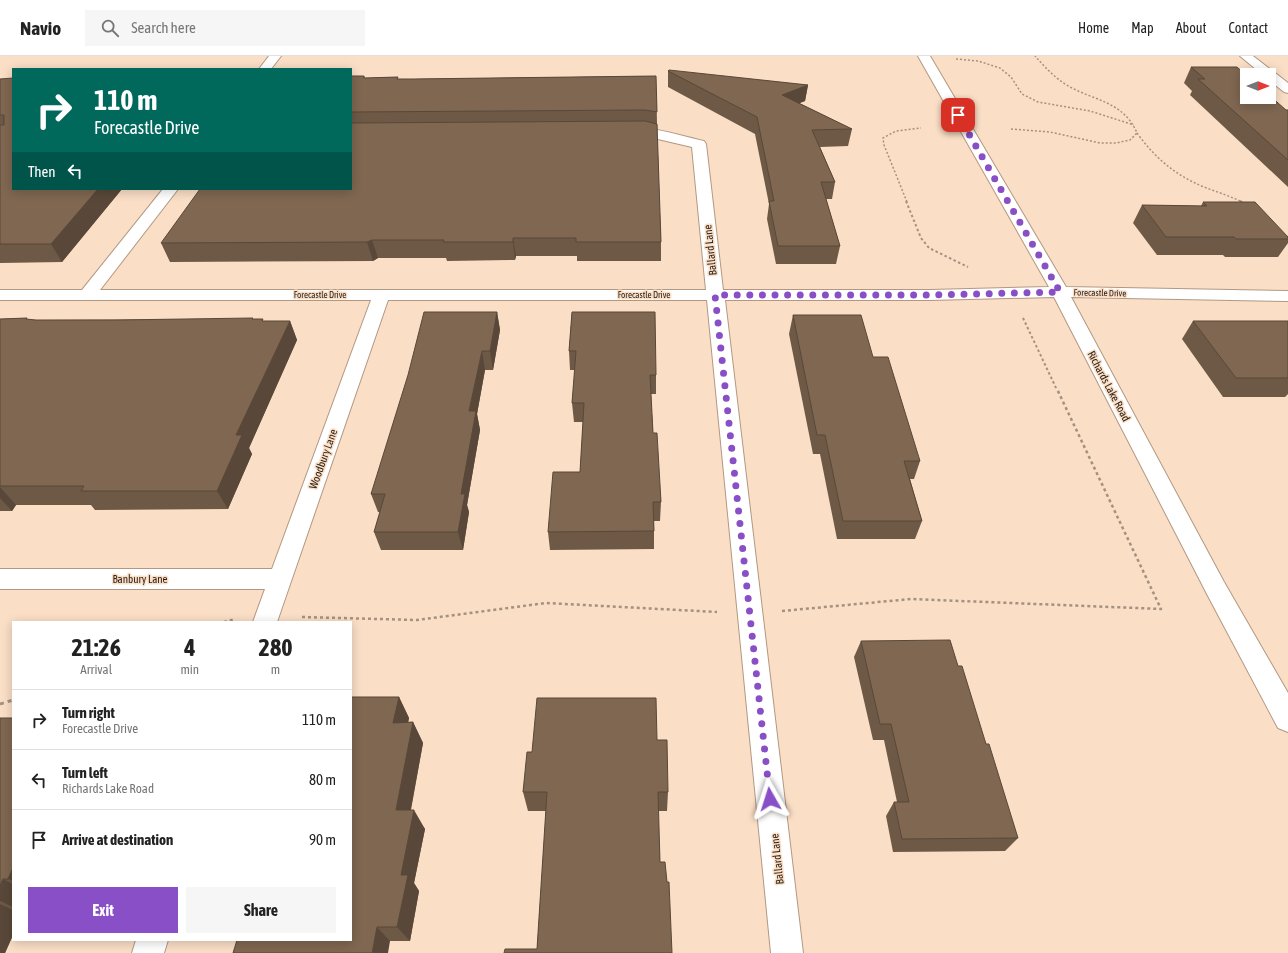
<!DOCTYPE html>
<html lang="en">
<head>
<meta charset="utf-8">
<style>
  :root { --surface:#fff; --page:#f6f6f6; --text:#222; --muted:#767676; --line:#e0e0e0; --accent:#894fc6 }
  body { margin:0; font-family:"Asap Condensed",sans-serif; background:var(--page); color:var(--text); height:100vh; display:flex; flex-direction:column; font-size:15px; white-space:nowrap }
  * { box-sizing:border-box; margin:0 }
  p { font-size:13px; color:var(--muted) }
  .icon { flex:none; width:22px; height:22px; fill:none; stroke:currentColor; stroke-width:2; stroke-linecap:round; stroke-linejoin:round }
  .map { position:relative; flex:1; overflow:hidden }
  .side { position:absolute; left:12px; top:565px; width:340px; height:320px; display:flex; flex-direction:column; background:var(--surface); border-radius:0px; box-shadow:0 2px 10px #0003 }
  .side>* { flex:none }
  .guide { position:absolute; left:12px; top:12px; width:340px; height:122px; border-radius:0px; box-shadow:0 2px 10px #0003; background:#00695c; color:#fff; overflow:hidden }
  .needle { width:26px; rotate:90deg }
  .controls { position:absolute; left:1240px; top:12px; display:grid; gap:8px }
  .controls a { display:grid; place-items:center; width:36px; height:36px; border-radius:0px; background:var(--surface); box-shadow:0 2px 10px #0003; font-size:20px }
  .pin { position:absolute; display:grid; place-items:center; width:34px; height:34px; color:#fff; margin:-17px; border-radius:8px; box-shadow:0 2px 6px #0006 }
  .me { position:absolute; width:44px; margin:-22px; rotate:354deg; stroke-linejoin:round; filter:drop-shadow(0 0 3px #0008) }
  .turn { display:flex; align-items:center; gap:14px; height:84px; padding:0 16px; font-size:18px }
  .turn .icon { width:52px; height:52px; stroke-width:2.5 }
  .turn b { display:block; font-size:28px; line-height:34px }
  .then { display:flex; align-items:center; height:38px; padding:0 16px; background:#0003; gap:8px; font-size:15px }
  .eta { display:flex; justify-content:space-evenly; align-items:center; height:68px; text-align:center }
  .eta b { font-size:24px; font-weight:700; line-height:28px }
  .action { display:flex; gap:8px; margin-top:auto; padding:8px 16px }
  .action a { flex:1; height:46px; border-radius:0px; background:var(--accent); color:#fff; font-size:16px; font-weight:700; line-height:46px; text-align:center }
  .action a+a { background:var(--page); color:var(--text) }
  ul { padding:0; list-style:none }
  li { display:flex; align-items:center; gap:12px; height:60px; padding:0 16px; border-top:1px solid var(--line) }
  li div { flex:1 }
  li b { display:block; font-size:15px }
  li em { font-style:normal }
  header { display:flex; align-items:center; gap:24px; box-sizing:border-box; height:56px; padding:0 20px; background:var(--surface); border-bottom:1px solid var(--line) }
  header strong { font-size:19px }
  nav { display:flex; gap:22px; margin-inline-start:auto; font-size:14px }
  .search { width:280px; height:36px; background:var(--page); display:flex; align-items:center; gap:10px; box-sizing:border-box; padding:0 14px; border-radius:0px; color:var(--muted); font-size:15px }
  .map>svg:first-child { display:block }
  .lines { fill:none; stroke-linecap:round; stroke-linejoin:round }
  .street-casing { stroke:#b29882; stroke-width:2 }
  .path-far3 { stroke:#a5917f; stroke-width:1.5; stroke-dasharray:2 2; stroke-linecap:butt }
  .path-far2 { stroke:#a5917f; stroke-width:2; stroke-dasharray:2.5 2.5; stroke-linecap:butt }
  .path-far1 { stroke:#a5917f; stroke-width:2.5; stroke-dasharray:3 3; stroke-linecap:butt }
  .path { stroke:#a5917f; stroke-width:3; stroke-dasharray:4 4; stroke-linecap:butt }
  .street { fill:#fff; fill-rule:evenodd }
  .wall { fill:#6d5946 }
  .shaded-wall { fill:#594839 }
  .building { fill:#7f6751; stroke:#594839 }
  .route { stroke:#894fc6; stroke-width:7; stroke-dasharray:0 12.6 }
  .labels { text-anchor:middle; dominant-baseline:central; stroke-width:3; stroke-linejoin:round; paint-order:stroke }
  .far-street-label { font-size:9px; fill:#281e15; stroke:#fadec6 }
  .street-label { font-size:11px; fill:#281e15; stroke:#fadec6 }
</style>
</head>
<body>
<header>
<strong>Navio</strong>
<div class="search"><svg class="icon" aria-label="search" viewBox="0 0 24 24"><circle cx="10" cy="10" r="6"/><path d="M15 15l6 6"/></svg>Search here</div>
<nav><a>Home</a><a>Map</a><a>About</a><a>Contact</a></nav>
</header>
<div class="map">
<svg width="1288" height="897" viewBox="0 0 1288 897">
  <rect width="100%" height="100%" fill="#fadec6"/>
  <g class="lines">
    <!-- street casing -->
    <g class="street-casing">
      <path id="street" d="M269,0H281L271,13H259Z
        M918,0H930L1066,231L1288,235V245L1071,241L1224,526L1288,637V676L1278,672L1208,540L1054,241L930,244H725L803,897H771L707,244H388L277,566H253L265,533H0V513H272L371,244H0V234H82L163,133H178L100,234H706L692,91L645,80L623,79L621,76L623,73C646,68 681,80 704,85L706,88L723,234H930L1049,231Z
        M1240,0H1253L1288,27V37L1284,36L1269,24V19H1263Z
        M136,884H168L164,897H132Z"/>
    </g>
    <!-- path-far3 -->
    <path class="path-far3" d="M956,3L978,5L1000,12L1011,21L1022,38L1038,46L1090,55L1134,69
      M1011,73L1050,76L1100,87H1116L1130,84L1137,77C1123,44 1092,45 1065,28C1053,20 1044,10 1035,0
      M1137,77C1155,102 1175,119 1204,131C1217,136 1230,140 1242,146
      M907,146L884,89L883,82L896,75L921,72"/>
    <!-- path-far2 -->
    <path class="path-far2" d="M906,145L921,182L929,192L968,211
      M1240,145L1246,148
      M1023,262L1057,334"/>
    <!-- path-far1 -->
    <path class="path-far1" d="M782,555L911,543L1161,553L1057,333
      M302,561L417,564L546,547L717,556
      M224,566L235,563"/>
    <!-- path -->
    <path class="path" d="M0,648L13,644"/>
    <!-- street -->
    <use href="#street" class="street"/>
  </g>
  <!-- wall -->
  <path class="wall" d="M1191,11L1286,54H1288V131L1190,39L1192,35L1184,27Z
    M668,15L808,29L805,45L799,47L852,73L848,90L820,91L835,126L832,143H826L840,190L836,208H776L767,163L769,148L755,78L668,31Z
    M351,20H364L365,22L398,21V23H413L656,20L657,67L661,186V205H577V200H516L515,204L447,205L446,202H378L373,205L170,206L161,187L351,133Z
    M0,23L13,133H122L62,206L0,207Z
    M1203,146L1288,181V187L1278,201H1225L1223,199H1157L1133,167L1142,149L1201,150Z
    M497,256L500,274L493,314H485L477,358L480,374L467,449L469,456L463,494H381L374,476L380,456H378L371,438Z
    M572,256L656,319V338H651L653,377L661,446L660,465H654V493L550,494L548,476L580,416L583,366H574L572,347L575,314H570L569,295Z
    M793,259L873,301L920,405L914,423H910L922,465L915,483H837L820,398H813L789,278Z
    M27,262L28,264H36L263,263V265H290L297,284L249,392L252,398L228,453L95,454L91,449H16L12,455H0V263Z
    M1193,265H1288V338L1285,341H1223L1182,283Z
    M861,585L958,610L986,688L1018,782L1005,795L893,796L886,760L894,746H897L884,684H873L854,601Z
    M399,641L409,662L408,666H413L423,687L411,754L425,773L414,827L419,835L410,885H390L233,897Z
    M0,662H13V879L5,897H0Z
    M657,684L668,736L667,755H658L660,806L537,893L546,755H528L523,736L532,696Z"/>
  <!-- shaded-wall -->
  <path class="shaded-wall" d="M808,29L805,45L780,55L782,39Z
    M98,133H122L62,206L51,188Z
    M513,182L516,200L515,204L513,186Z
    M372,184L378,202L373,205L367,186Z
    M497,256L500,274L493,314L490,295Z
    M290,265L297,284L249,392L252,398L228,453L217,435L236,379Z
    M482,295L485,314L477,358L480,374L467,449L469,456L463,494L458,476L461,438L469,355Z
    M0,431L16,449L12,455L0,442Z
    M399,641L409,662L404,687L393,667Z
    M413,666L423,687L407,773L396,754Z
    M414,754L425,773L414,827L419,835L410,885L397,871L401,819Z
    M13,812V825L8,823Z
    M3,823L13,828V851L0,845V830Z
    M0,848L13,854V879L5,897H0Z
    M377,871L390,885L388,897H372Z"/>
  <!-- building -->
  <path class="building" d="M1191,11H1237L1247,20V41H1269V39L1286,54H1288V104L1198,23H1205Z
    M669,14L808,29L782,39L852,73L812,74L835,126H821L840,190H778L769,145H774L757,61L668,15Z
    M351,20H364V22L398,21L397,23H413L656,20L657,56L645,54L351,56Z
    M13,22V133H98L51,188H0V69H4V59H0V23Z
    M645,65L657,68L661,186H576V182H513V186H443L444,184H372L367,186L161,187L200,133H351V67Z
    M1203,146H1255L1288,181V183H1236L1234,181H1166L1142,149L1207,150Z
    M424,256H497L490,295H482L469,355H476L461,438H465L458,476H374L385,438H371L408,319Z
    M572,256H655L656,319H650L653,377H657L661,446H653L654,475L548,476L553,416H580L584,347H572L576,295H569Z
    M793,259H861L873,301H888L920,405H904L922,465H843L825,379H817Z
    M27,262L26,263L36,264H117L253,262L252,263H263L262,265H290L236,379H242L217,435H81L84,430H0V263Z
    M1193,265H1288V322H1236Z
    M950,584L958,610H962L986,688H989L1018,782L902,783L894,746H909L891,668H880L861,585Z
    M351,641H399L393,667L413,666L396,754H414L401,819H408L397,871H377L372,897H233L237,884H351Z
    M537,642H656L657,684H667L668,736H658L660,806H665L667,826H669L672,897H504L505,893H537L547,736H523L527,696H532Z
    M0,662H13V812L8,823H3L0,830Z"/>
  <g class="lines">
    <!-- route -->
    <path class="route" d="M770,743L715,239H930L1060,236L958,59"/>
  </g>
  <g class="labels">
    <!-- far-street labels -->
    <g class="far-street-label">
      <text transform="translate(1100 237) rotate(1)">Forecastle Drive</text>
      <text x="320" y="239">Forecastle Drive</text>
      <text x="644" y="239">Forecastle Drive</text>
    </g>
    <!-- street labels -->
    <g class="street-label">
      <text transform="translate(710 194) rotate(-96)">Ballard Lane</text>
      <text transform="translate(1109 330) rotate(62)">Richards Lake Road</text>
      <text transform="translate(323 403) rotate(-70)">Woodbury Lane</text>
      <text x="140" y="523">Banbury Lane</text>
      <text transform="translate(777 803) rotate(-96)">Ballard Lane</text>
    </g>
  </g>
</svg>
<div class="controls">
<a><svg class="needle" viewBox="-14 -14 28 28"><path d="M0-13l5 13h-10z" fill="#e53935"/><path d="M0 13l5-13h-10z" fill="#767676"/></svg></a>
</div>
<div class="pin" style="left:958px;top:59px;background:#d93025"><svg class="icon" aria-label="arrive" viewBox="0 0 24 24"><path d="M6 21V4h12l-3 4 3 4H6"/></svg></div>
<svg class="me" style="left:770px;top:743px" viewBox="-20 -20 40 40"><path d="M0-17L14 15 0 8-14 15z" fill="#894fc6" stroke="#fff" stroke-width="4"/></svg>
<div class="guide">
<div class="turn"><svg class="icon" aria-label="right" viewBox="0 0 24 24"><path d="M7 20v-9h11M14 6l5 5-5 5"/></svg><div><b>110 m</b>Forecastle Drive</div></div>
<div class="then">Then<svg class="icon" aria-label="left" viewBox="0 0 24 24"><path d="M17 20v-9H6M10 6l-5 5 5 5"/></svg></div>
</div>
<section class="side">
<div class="eta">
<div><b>21:26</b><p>Arrival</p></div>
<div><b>4</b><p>min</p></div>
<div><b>280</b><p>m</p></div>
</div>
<ul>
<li><svg class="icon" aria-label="right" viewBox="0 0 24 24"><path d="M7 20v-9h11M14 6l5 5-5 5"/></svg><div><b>Turn right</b><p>Forecastle Drive</p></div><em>110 m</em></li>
<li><svg class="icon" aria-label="left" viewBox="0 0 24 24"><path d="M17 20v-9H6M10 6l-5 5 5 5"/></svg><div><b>Turn left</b><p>Richards Lake Road</p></div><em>80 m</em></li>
<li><svg class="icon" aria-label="arrive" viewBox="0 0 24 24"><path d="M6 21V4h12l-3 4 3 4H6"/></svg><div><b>Arrive at destination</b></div><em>90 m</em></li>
</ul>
<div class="action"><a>Exit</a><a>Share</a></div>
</section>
</div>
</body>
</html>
